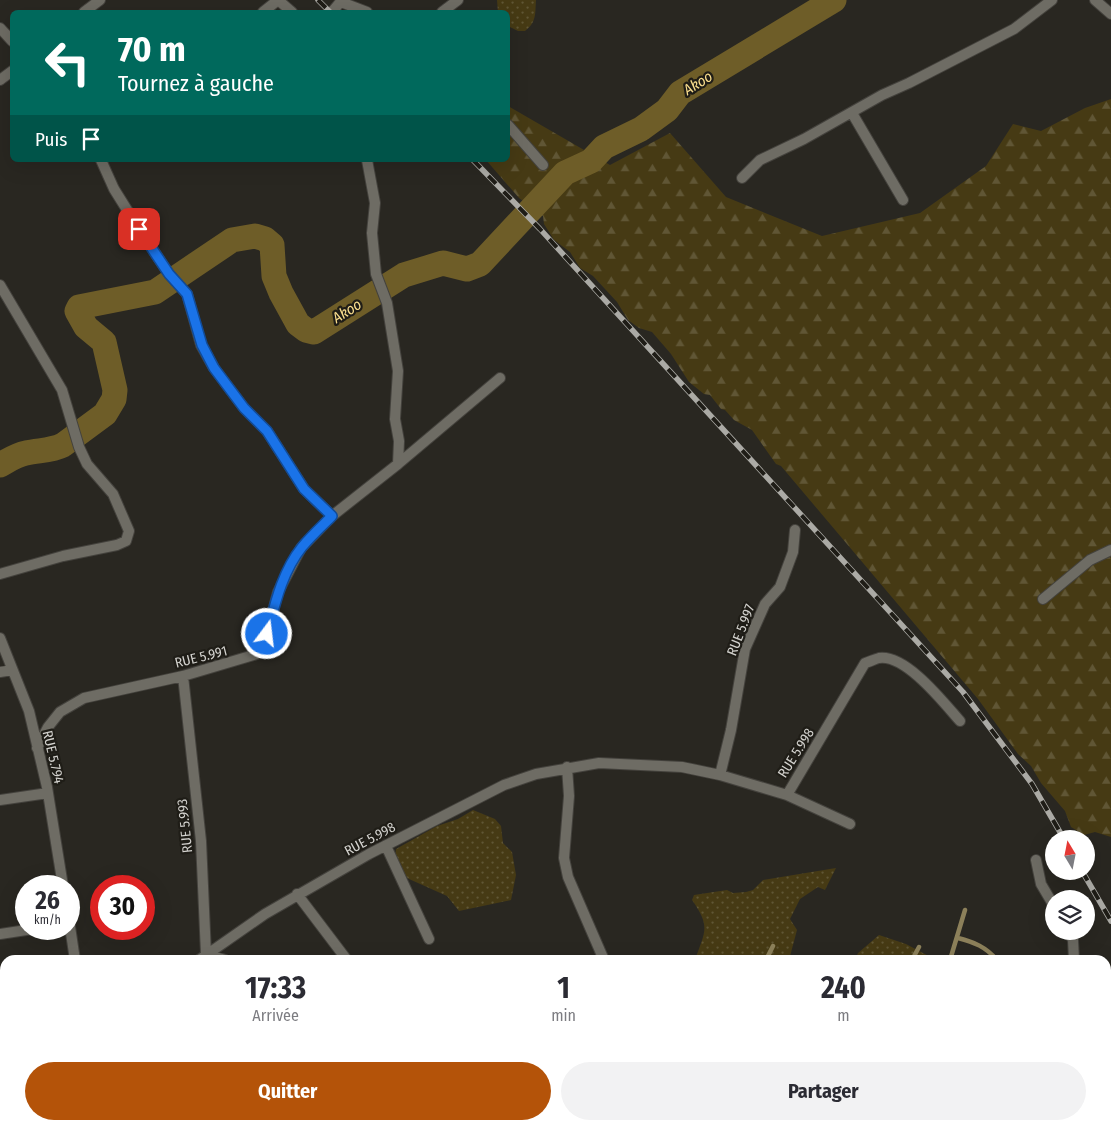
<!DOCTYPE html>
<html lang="fr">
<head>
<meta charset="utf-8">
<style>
  :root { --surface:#fff; --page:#f2f2f3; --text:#2b2b33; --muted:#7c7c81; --accent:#b45309 }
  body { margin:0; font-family:"Fira Sans Condensed",sans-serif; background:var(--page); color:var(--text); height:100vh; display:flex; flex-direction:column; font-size:19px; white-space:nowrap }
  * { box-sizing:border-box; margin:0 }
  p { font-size:16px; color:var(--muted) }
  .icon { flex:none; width:28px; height:28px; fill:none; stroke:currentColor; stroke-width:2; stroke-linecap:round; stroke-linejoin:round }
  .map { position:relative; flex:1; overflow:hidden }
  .side { position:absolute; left:0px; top:955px; width:1111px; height:175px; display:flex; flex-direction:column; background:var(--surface); border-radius:15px 15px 0 0; box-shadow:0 5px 20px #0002 }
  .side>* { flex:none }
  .banner { position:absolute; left:10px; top:10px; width:500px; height:152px; border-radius:8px; box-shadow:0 5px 20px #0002; background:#00695c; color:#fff; overflow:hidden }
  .needle { width:32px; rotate:350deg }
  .fabs { position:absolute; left:1045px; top:830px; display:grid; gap:10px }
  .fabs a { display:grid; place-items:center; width:50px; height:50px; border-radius:50%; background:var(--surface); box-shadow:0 5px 20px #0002; font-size:25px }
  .speed { position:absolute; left:15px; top:875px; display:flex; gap:10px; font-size:25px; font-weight:700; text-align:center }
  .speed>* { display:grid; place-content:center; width:65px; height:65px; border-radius:50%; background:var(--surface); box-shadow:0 5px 20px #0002; line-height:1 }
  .speed small { font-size:12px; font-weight:400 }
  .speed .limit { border:8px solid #d22; background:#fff; color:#111 }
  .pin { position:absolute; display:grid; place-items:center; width:42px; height:42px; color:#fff; margin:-21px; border-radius:10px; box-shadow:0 2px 8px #0006 }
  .me { position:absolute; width:55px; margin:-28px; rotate:15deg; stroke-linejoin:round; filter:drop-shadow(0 0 4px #0008) }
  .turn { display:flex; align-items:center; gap:18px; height:105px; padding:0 25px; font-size:22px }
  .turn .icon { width:65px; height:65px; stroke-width:2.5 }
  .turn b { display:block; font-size:35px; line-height:42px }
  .then { display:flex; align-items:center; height:48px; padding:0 25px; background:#0003; gap:10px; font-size:19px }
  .eta { display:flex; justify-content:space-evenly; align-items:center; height:85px; text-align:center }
  .eta b { font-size:30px; font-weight:700; line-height:35px }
  .cta { display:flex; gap:10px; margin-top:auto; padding:10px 25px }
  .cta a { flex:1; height:58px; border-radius:30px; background:var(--accent); color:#fff; font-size:20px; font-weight:700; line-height:58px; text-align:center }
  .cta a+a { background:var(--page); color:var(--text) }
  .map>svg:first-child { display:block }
  .grass { fill:url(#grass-dots) }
  .forest { fill:url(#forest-firs) }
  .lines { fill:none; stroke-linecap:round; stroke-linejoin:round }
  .stream { stroke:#8c805a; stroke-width:4.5 }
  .river { stroke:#6e5d28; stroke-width:25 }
  .minor-casing { stroke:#44423d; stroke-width:12 }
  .minor { stroke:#6e6c64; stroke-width:10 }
  .rail-casing { stroke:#abaaa5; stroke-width:5.5 }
  .rail { stroke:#1f1d17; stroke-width:4; stroke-dasharray:11; stroke-linecap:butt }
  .route-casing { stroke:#114b97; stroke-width:12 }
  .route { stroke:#1a73e8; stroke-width:9 }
  .labels { text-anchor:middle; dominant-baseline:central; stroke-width:4.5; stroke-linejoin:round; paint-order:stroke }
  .street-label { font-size:14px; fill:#d3d2ce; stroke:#1f1d17 }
  .water-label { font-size:15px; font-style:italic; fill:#f9dd8d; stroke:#1f1d17 }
</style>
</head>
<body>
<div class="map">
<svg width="1111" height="1130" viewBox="0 0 1111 1130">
  <defs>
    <pattern id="grass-dots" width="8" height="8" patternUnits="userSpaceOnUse" patternTransform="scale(1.25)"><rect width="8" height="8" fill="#463a14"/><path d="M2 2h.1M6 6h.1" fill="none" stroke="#605635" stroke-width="1.8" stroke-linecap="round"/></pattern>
    <pattern id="forest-firs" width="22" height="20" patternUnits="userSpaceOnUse" patternTransform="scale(1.25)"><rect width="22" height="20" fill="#463a14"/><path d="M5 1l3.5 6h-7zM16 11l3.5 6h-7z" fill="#605635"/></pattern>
  </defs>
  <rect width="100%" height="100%" fill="#292721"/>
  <!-- grass -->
  <path class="grass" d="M497,0H536C535,13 537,22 525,31H518L508,26V12H498Z
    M473,810L495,819L501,826L503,843L512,852L516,875L511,900L459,911L447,896L409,879L398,870L395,859L396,849L437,826L458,819Z
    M836,868L825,890L818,887L800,899L790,919L797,930L789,960H695C705,931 711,927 692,900L694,895L727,890L733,893L746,892L753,890L763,880Z
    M879,935L906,944L936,960H855L858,953Z"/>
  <!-- forest -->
  <path class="forest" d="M1111,99V837L1095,832L1084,835L1071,827L1065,811L1041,783L1031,766L1018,754L978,699L781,466L776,464L752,430L734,420L725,410L721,409L710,395L704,394L689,382L671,354L652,332L639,328L628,320L617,302L593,276L580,268L570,252L554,240L544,224L543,216L519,198L486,160H508V106L610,165L670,133L726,197L822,236L920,213L986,166L1013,124L1041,131L1085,108Z"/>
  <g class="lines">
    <!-- stream -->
    <path class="stream" d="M958,938C974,942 986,947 997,960
      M766,960L773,946
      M912,960L919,947
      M950,960L965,910
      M965,1125L969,1130
      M834,1130L835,1125"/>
    <!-- river -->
    <path class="river" d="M0,465C9,460 16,455 26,453C39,450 51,451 63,445L105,414L114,399L115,390L104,342L86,327L77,311L79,307L155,292L232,240L255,236L265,239L272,245L274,276L281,293L298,324L306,330L314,332L404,275L443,263L467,269L480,264L565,173L591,161L604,147L641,129L667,110L680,93L834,0"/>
    <!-- minor casing -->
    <g class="minor-casing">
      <path id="minor" d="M278,0L292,12
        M1095,0L1111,14
        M341,2L367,12
        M84,12L100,0
        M263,12L278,0
        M332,12L342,0
        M442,12L458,0
        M0,28L12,41
        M0,80L12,71
        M852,113L903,200
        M508,125L543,165
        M101,160L114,189L139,229L169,274L187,294L201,345L214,368L244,408L267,431L304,489L332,516
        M367,160L375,203L372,233L376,274L387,303L398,371L395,419L399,441L398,464
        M742,178L760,160L804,139L882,95L909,83L1014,29L1052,0
        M0,285L62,390L79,447L87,464L113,494L129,531L126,541L117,545L63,556L0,574
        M1043,599L1090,560L1111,550
        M0,638L29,711L47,787L63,886
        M0,672L12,670
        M183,676L201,841L206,954L225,960
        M37,748L48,727L60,712L84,698L183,676L257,654L267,634L278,592L301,548L332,516L398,464L500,378
        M567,767L569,796L564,858L568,877L604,960
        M720,775L731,730L745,649L765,604L780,587L793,552L795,530
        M787,795L850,824
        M0,800L48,793
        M386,846L429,939
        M1036,860L1041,884L1054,906
        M297,894L347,960
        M69,920L75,960
        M1068,931L1073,940L1074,960
        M0,934L33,929
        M199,960L265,914L369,854L504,785L536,774L599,763L682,767L720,775L787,795L865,663C869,662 875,659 879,658C906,654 944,703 960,721
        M0,1059H5
        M97,1125V1130
        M269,1125L272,1130
        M616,1125L621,1130
        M107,1130L109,1125
        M285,1130L294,1125
        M990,1130L998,1125"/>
    </g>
    <!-- minor -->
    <use href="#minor" class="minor"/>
    <!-- rail casing -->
    <g class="rail-casing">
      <path id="rail" d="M318,0L330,12
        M473,160L540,229L963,692L1032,784L1064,839
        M1082,871L1111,921"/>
    </g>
    <!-- rail -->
    <use href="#rail" class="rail"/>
  </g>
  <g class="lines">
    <!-- route casing -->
    <g class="route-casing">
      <path id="route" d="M139,229L169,274L187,294L202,345L214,368L244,408L267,431L304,489L332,516C322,526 311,536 302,547C282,572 275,604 267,634"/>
    </g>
    <!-- route -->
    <use href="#route" class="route"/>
  </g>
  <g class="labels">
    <!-- street labels -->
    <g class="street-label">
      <text transform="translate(741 630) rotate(-69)">RUE 5.997</text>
      <text transform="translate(201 657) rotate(-14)">RUE 5.991</text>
      <text transform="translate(796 753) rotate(-58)">RUE 5.998</text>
      <text transform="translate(53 757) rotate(77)">RUE 5.794</text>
      <text transform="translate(185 826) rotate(-96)">RUE 5.993</text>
      <text transform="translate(370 839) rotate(-28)">RUE 5.998</text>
    </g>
    <!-- water labels -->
    <g class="water-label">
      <text transform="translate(698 83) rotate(-32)">Akoo</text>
      <text transform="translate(347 311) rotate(-32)">Akoo</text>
    </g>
  </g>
</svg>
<div class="fabs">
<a><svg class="needle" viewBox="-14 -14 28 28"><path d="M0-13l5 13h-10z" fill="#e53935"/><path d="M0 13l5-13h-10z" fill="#7c7c81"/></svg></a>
<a><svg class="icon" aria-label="layers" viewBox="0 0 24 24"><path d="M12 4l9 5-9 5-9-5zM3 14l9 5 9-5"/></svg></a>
</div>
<div class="speed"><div>26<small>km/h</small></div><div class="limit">30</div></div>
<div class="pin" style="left:139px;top:229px;background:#d93025"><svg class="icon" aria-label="arrive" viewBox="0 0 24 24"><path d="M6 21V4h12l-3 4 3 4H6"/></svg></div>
<svg class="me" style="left:267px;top:634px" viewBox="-20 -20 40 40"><circle r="17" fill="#1a73e8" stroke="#fff" stroke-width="3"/><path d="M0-11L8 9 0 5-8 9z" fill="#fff"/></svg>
<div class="banner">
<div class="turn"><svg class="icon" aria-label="left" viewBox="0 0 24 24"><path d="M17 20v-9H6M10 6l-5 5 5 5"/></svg><div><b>70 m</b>Tournez à gauche</div></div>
<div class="then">Puis<svg class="icon" aria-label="arrive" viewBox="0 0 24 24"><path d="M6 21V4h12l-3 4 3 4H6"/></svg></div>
</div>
<section class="side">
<div class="eta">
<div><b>17:33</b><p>Arrivée</p></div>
<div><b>1</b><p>min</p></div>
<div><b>240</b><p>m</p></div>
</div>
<div class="cta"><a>Quitter</a><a>Partager</a></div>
</section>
</div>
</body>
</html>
